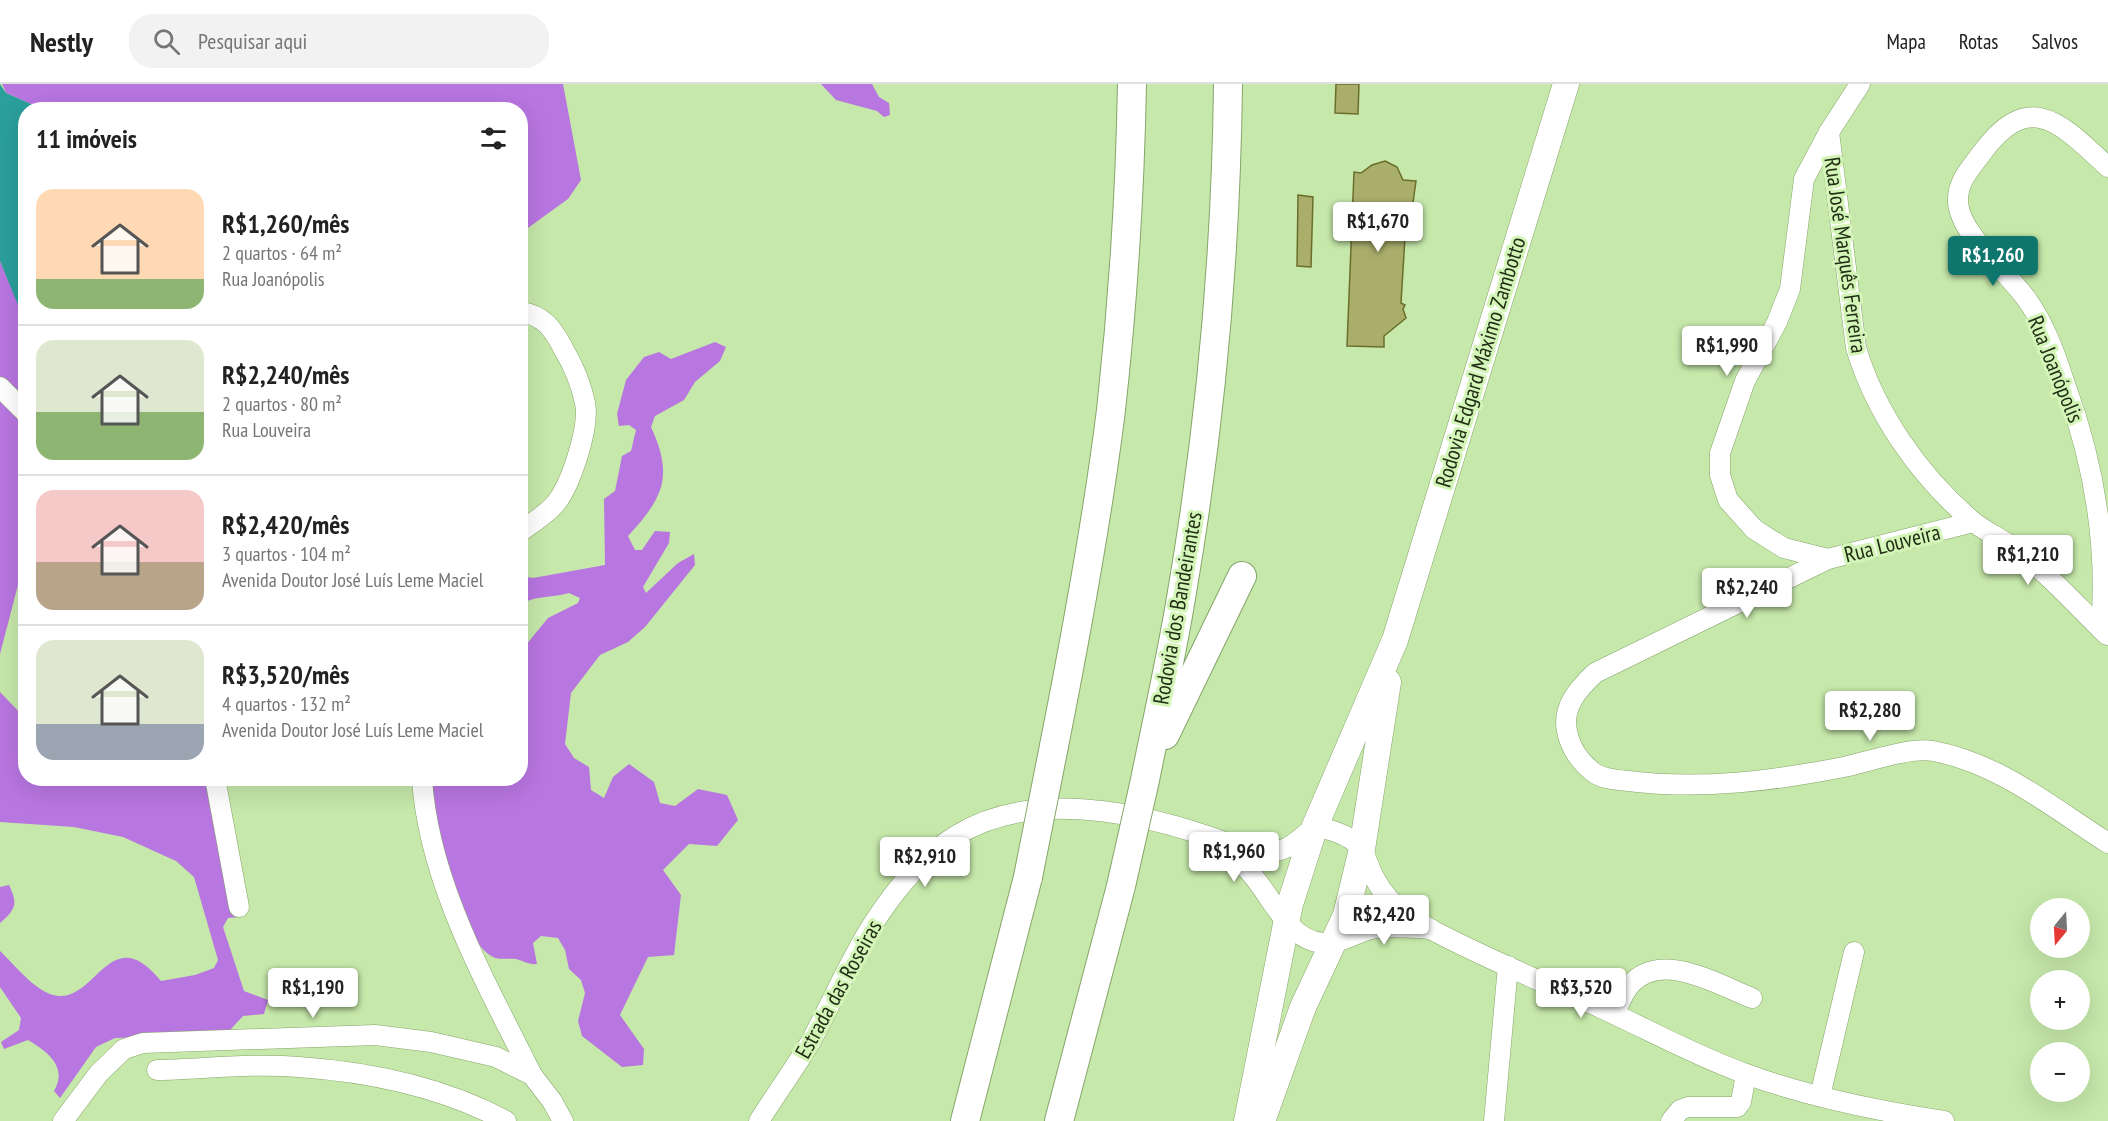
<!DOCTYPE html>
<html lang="pt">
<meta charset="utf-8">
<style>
:root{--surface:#fff;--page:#f2f2f2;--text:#222;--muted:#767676;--line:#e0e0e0;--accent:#0f766e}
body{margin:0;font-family:"PT Sans Narrow",sans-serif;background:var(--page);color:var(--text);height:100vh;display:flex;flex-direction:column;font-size:22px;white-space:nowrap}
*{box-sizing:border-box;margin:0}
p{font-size:20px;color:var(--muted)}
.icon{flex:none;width:33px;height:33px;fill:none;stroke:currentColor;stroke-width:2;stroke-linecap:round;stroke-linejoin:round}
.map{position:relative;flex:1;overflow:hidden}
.details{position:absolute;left:18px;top:18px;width:510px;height:684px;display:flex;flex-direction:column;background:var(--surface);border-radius:24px;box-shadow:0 6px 24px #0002}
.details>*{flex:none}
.needle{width:39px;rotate:198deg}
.controls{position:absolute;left:2030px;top:814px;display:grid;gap:12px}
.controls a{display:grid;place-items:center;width:60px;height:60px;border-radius:50%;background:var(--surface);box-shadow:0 6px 24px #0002;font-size:30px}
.price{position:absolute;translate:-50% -51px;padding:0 14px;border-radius:6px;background:#fff;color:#222;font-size:20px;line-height:39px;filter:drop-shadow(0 2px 3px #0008)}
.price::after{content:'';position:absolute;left:50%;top:36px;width:18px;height:14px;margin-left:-9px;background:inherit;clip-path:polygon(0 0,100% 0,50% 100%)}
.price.active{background:var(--accent);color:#fff}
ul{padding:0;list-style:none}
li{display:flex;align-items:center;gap:18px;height:150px;padding:0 18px}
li+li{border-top:2px solid var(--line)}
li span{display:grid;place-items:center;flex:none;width:168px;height:120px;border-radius:18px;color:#555}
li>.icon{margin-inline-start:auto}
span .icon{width:72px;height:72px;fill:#fffc;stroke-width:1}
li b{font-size:26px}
h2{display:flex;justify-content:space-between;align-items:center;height:72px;padding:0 18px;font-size:26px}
header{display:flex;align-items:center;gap:36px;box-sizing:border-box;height:84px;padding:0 30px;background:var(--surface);border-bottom:2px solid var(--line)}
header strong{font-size:28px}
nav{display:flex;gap:33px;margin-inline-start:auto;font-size:21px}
.search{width:420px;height:54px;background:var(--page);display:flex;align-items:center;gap:15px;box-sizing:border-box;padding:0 21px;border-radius:24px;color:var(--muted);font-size:22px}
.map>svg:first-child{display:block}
.forest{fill:#b876e1}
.water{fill:#2b9f9b}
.building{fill:#aaae6b;stroke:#6b6e2b;stroke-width:1.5}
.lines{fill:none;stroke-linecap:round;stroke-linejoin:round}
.minor-casing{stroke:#86a56a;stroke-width:21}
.major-casing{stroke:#86a56a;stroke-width:27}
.highway-casing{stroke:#86a56a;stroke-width:30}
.minor{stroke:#fff;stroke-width:20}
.major{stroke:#fff;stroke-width:26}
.highway{stroke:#fff;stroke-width:28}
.highway-bridge-casing{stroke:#86a56a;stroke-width:30;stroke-linecap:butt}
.highway-bridge{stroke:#fff;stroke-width:28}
.labels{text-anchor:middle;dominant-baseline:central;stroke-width:6;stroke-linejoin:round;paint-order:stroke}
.street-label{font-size:22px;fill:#222e16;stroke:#d3f5b7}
</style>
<header>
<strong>Nestly</strong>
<div class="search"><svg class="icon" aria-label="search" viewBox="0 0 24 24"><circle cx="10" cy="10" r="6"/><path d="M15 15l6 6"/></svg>Pesquisar aqui</div>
<nav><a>Mapa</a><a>Rotas</a><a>Salvos</a></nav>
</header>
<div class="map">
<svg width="2108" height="1037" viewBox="0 0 2108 1037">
<rect width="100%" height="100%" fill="#c6e8aa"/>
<g class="forest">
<path d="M2,0H563L581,96L568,115L521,149L520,26L35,25L31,20L6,9Z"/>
<path d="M821,0H872L879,13L889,19L890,31L884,33L877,27L836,16Z"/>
<path d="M0,177L26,238L25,474L0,570Z"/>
<path d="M715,258L726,263L720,277L695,298L684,316L655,332L651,343C674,393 663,414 628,452L635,466H642L655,447L670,448L669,459L643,503L646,509L678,479L694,470L695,481L645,543L628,558L600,571L571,609L565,660L574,674L589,683L591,706L604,714L613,693L629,680L654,698L660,719L675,722L698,705L727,711L738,736L717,762L689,760L663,786L681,811L674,871L648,873L620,931L644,965L643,981L622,983L582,952L578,937L585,909L581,896L569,885L565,866L558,854L541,852L533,859L537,880C529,881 524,877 516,875C509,874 499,876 493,873C458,856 433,732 432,695L520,694L521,567L548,534L578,519L580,514L569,509C553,514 538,511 523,519L521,518V492L533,494L605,481L604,415L615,407L622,372L631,367L636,346L629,341L619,342L617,330L626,296L644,273L659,268L671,275Z"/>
<path d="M0,608L25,634L26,694H187L214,698L239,833L228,834L223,843L244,907L268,916L264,930L243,932L230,946L215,951L115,954L96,963L60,1014L54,1007C68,983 48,968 28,956L4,965L1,958L19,946L21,934L0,903V867C15,881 33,905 53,911C96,922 109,833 161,897L195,891L214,884L218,876L194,793L176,777L123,753L74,743L0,738Z"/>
<path d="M9,801C18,820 16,825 0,839V803Z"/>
</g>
<path class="water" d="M0,0L6,9L31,20L35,25L26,26L25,238L0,177Z"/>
<g class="building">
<path d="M1336,0H1359L1358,30L1335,29Z"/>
<path d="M1385,77L1397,83L1403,96L1416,97L1408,154L1405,153L1401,219L1405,221L1403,225L1406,234L1384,252V263L1347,262L1354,88L1361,89L1372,81Z"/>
<path d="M1298,111L1313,113L1311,183L1297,182Z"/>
</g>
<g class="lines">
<g class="minor-casing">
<g id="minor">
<path d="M1829,48L1856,264C1876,330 1919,391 1971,436C1984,447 2000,454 2014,464C2047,488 2077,522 2107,551"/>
<path d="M520,228C544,231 553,245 563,264C573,281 581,299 585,319C590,343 571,400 556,419C547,430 532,439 520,448"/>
<path d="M0,303L26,329"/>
<path d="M1973,438L1828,475L1595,589C1578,605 1562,623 1567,647C1570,663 1580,678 1593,688C1602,695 1617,696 1628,697C1701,706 1772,697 1844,683C1867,678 1910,663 1933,667C1999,679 2053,724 2108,759"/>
<path d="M1828,475L1784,464L1754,445L1728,416L1720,391V369L1745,297L1777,238L1790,205L1804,95L1829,48L1860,0"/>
<path d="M2101,545C2108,460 2094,379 2065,300C2056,272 2045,241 2028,217C2009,189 1960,151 1958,118C1957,98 1970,85 1981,70C2030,3 2061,40 2108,83"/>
<path d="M215,694L239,823"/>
<path d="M422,694C428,798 487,900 532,991"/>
<path d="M1217,764C1226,770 1239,776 1247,785C1271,809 1286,856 1323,859C1340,860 1355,849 1371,845C1391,841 1411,844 1431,845"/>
<path d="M1614,930C1619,921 1623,909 1630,901C1661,865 1718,901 1752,914"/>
<path d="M157,986C203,985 253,979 299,983C370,988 443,1003 506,1037"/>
<path d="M1820,1012L1854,868"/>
<path d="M63,1037L99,989L124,965L143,959L375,951L431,958L496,973L532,991L552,1017L563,1037"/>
<path d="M759,1037C776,1010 795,984 811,957C832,919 849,877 873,840C894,807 923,772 957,751C1043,699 1165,734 1251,768C1283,771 1292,763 1315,742C1380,757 1355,775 1388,814C1399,826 1418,838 1432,846C1487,875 1545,899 1601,924C1649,946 1696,972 1746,990C1809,1013 1878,1027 1944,1037"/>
<path d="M1494,1037L1508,882"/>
<path d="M1671,1037L1680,1026L1688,1023H1737L1741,1018L1746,990"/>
</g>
</g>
<g class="major-casing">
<g id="major">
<path d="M1247,1037L1290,820L1315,742L1395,556L1566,0"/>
<path d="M1262,1037L1303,923L1346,831L1362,765L1388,598"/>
</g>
</g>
<g class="highway-casing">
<g id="highway">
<path d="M1165,651L1242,492"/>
<path d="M1054,662C1076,551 1097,439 1111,326C1123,218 1130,109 1132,0"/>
<path d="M1145,696C1157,636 1171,575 1181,514C1210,346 1226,171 1228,0"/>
<path d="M965,1037L1028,793"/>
<path d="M1059,1037L1121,802"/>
</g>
</g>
<use href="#minor" class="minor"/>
<use href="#major" class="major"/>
<use href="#highway" class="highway"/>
<g class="highway-bridge-casing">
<g id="highway-bridge">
<path d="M1028,793L1054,662"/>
<path d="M1121,802L1145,696"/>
</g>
</g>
<use href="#highway-bridge" class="highway-bridge"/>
</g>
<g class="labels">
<g class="street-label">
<text transform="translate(1846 171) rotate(82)">Rua José Marquês Ferreira</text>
<text transform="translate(1480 278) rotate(-73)">Rodovia Edgard Máximo Zambotto</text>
<text transform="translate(2056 285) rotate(68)">Rua Joanópolis</text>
<text transform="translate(1892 459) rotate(-14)">Rua Louveira</text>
<text transform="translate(1177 524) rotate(-80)">Rodovia dos Bandeirantes</text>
<text transform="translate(838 905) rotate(-61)">Estrada das Roseiras</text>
</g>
</g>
</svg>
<div class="controls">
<a><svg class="needle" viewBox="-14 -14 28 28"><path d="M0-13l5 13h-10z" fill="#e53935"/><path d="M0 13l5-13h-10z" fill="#767676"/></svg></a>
<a>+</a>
<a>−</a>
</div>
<b class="price" style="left:1378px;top:169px">R$1,670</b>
<b class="price active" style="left:1993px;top:203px">R$1,260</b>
<b class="price" style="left:1727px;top:293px">R$1,990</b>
<b class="price" style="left:2028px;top:502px">R$1,210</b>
<b class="price" style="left:1747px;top:535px">R$2,240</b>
<b class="price" style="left:1870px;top:658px">R$2,280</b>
<b class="price" style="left:1234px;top:799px">R$1,960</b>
<b class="price" style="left:925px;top:804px">R$2,910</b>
<b class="price" style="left:1384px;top:862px">R$2,420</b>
<b class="price" style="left:313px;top:935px">R$1,190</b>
<b class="price" style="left:1581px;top:935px">R$3,520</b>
<section class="details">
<h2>11 imóveis<svg class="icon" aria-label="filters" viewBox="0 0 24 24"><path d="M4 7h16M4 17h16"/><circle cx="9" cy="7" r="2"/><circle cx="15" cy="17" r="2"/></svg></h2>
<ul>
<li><span style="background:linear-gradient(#ffd9b3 75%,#8fb573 0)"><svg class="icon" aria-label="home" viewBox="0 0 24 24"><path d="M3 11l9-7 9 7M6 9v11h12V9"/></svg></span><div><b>R$1,260/mês</b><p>2 quartos · 64 m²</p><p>Rua Joanópolis</p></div></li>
<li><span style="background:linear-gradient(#dfe7d0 60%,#8fb573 0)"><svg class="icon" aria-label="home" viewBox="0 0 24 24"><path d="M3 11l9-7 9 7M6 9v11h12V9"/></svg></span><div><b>R$2,240/mês</b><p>2 quartos · 80 m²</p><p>Rua Louveira</p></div></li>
<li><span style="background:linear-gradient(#f6c9c9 60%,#b9a48a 0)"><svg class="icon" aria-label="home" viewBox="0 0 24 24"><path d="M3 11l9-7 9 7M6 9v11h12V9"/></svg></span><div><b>R$2,420/mês</b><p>3 quartos · 104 m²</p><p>Avenida Doutor José Luís Leme Maciel</p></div></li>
<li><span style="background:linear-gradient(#dfe7d0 70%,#9aa5b1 0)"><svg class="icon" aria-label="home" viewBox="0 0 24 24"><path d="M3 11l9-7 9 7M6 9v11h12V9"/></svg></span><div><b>R$3,520/mês</b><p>4 quartos · 132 m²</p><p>Avenida Doutor José Luís Leme Maciel</p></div></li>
</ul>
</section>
</div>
